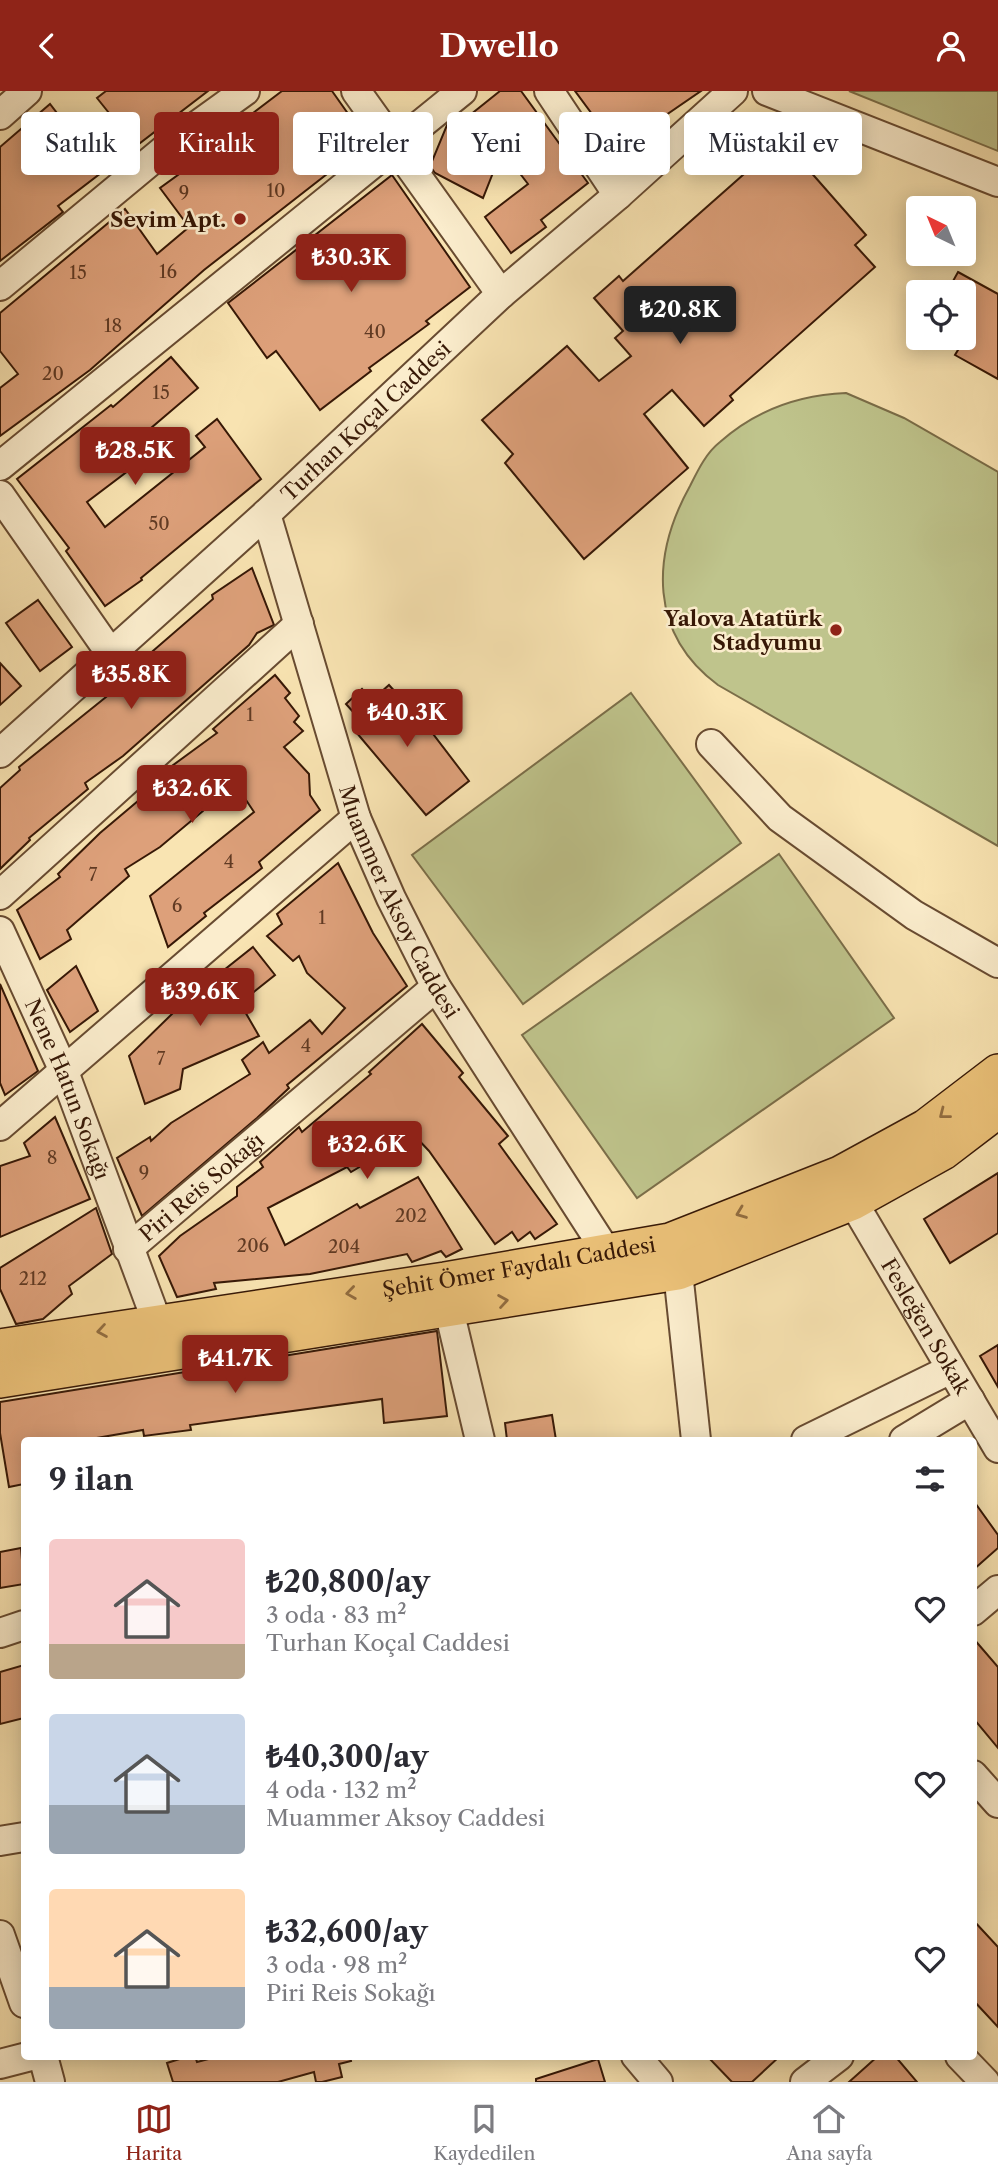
<!DOCTYPE html>
<html lang="tr">
<meta charset="utf-8">
<style>
:root{--surface:#fff;--page:#f7f7f7;--text:#2b2b33;--muted:#7c7c81;--line:#e1e1e2;--accent:#8f2418}
body{margin:0;font-family:"Libre Caslon Text",serif;background:var(--page);color:var(--text);height:100vh;display:flex;flex-direction:column;font-size:26px;white-space:nowrap}
*{box-sizing:border-box;margin:0}
p{font-size:23px;color:var(--muted)}
.icon{flex:none;width:38px;height:38px;fill:none;stroke:currentColor;stroke-width:2;stroke-linecap:round;stroke-linejoin:round}
.map{position:relative;flex:1;overflow:hidden}
.drawer{position:absolute;left:21px;top:1346px;width:956px;height:623px;display:flex;flex-direction:column;background:var(--surface);border-radius:7px;box-shadow:0 4px 18px #0003}
.drawer>*{flex:none}
.guide{position:absolute;left:21px;top:21px;width:957px;height:63px;display:flex;gap:14px}
.needle{width:46px;rotate:317deg}
.controls{position:absolute;left:906px;top:105px;display:grid;gap:14px}
.controls a{display:grid;place-items:center;width:70px;height:70px;border-radius:7px;background:var(--surface);box-shadow:0 4px 18px #0003;font-size:35px}
.price{position:absolute;translate:-50% -60px;padding:0 16px;border-radius:7px;background:var(--accent);color:#fff;font-size:23px;line-height:46px;filter:drop-shadow(0 2px 4px #0008)}
.price::after{content:'';position:absolute;left:50%;top:42px;width:21px;height:16px;margin-left:-10px;background:inherit;clip-path:polygon(0 0,100% 0,50% 100%)}
.price.selected{background:#222;color:#fff}
ul{padding:0;list-style:none}
li{display:flex;align-items:center;gap:21px;height:175px;padding:0 28px}
li span{display:grid;place-items:center;flex:none;width:196px;height:140px;border-radius:7px;color:#555}
li>.icon{margin-inline-start:auto}
span .icon{width:84px;height:84px;fill:#fffc;stroke-width:1}
li b{font-size:30px}
h2{display:flex;justify-content:space-between;align-items:center;height:84px;padding:0 28px;font-size:30px}
.tag{padding:0 24px;border-radius:7px;background:var(--surface);box-shadow:0 4px 18px #0003;font-size:24px;line-height:63px}
.tag.selected{background:var(--accent);color:#fff}
header{display:flex;justify-content:space-between;align-items:center;height:91px;padding:0 28px;background:var(--accent);color:#fff;font-size:32px;font-weight:700}
.menu{display:flex;justify-content:space-around;align-items:center;height:98px;border-top:2px solid var(--line);background:var(--surface);font-size:19px;color:var(--muted)}
.menu a{display:grid;justify-items:center;gap:4px}
.menu .selected{color:var(--accent)}
.map>svg:first-child{display:block}
.green{fill:#bfc48c;stroke:#7b6e49;stroke-width:2}
.building{fill:#dda07a;stroke:#371806;stroke-width:2}
.lines{fill:none;stroke-linecap:round;stroke-linejoin:round}
.minor-casing{stroke:#684b31;stroke-width:32}
.major-casing{stroke:#371806;stroke-width:38}
.minor{stroke:#fbedcd;stroke-width:28}
.major{stroke:#ecc279;stroke-width:35}
.oneway{stroke:#926d40}
.poi-dot{fill:#8f2418;stroke:#fbedcd;stroke-width:2.5}
.labels{text-anchor:middle;dominant-baseline:central;stroke-width:5;stroke-linejoin:round;paint-order:stroke}
.number-label{font-size:18px;fill:#603a23}
.poi-label{font-size:21px;font-weight:bold;fill:#371806;stroke:#fbedcd;text-anchor:end}
.street-label{font-size:21px;fill:#371806;stroke:#fbedcd}
</style>
<header><svg class="icon" aria-label="back" viewBox="0 0 24 24"><path d="M15 5l-7 7 7 7"/></svg>Dwello<svg class="icon" aria-label="person" viewBox="0 0 24 24"><circle cx="12" cy="8" r="4"/><path d="M4 21q1-7 8-7t8 7"/></svg></header>
<div class="map">
<svg width="998" height="1991" viewBox="0 0 998 1991">
<rect width="100%" height="100%" fill="#f9e4b2"/>
<filter id="stains"><feTurbulence type="fractalNoise" baseFrequency=".00286" numOctaves="4"/><feColorMatrix values="0 0 0 0 .2 0 0 0 0 .09 0 0 0 0 .02 0 0 0 .5 -.17"/></filter>
<radialGradient id="worn" r=".72"><stop offset=".6" stop-color="#630" stop-opacity="0"/><stop offset="1" stop-color="#630" stop-opacity=".3"/></radialGradient>
<g class="green">
<path d="M849,0H998V60Z"/>
<path d="M846,302L904,327L998,381V755L718,594C649,543 651,465 690,395C698,379 706,362 720,351C756,319 798,304 846,302Z"/>
<path d="M631,602L741,752L523,913L412,764Z"/>
<path d="M779,763L894,927L637,1107L522,944Z"/>
</g>
<g class="building">
<path d="M106,0H208L58,115L63,121L0,170V56L50,13L80,52L113,27L97,7Z"/>
<path d="M282,0H332L368,51L204,179L90,279L0,345V297L18,283L0,260V222L125,118L157,163L189,136L160,97L222,52L219,48Z"/>
<path d="M500,0H521L588,92L541,129L546,136L511,162L485,126L528,93L502,59L483,107L435,82L430,75L447,34L453,28L460,32Z"/>
<path d="M575,0H701L653,33L623,65Z"/>
<path d="M770,60L788,81L801,70L866,144L855,154L875,176L730,305L733,309L704,335L672,299L644,323L688,377L584,468L505,372L513,363L482,329L567,255L599,290L631,265L615,247L623,240L594,207L619,185L623,190Z"/>
<path d="M392,84L470,196L426,230L429,233L369,277L371,280L320,319L276,260L267,267L228,212Z"/>
<path d="M958,181L998,203V288L955,264L964,249V201H947Z"/>
<path d="M171,266L198,297L137,349L149,364L87,411L105,436L205,356L196,345L217,328L261,388L141,487L142,489L105,515L66,460L69,457L17,388L111,314L113,316Z"/>
<path d="M252,477L274,534L257,542L249,554L123,665L85,692L88,698L29,747L30,749L0,778V697L20,679L19,676L111,602L109,598L213,508L212,504Z"/>
<path d="M38,509L72,556L40,580L6,532Z"/>
<path d="M0,572L21,595L0,614Z"/>
<path d="M275,584L290,602L285,607L299,625L294,631L303,640L284,656L309,683L310,704L320,719L259,771L262,777L204,822L206,825L168,856L150,805L254,721L234,691L206,709L203,720L160,756L125,778L129,785L67,839L71,848L40,868L17,819L60,786L58,783L100,742L164,688L165,680L217,642L213,638Z"/>
<path d="M389,594L433,643L469,690L426,724L356,641L364,633L346,613L362,598L372,609Z"/>
<path d="M338,772L373,842L407,895L287,994L289,997L257,1027L142,1125L117,1067L150,1046L151,1050L171,1032L250,983L242,969L263,951L269,962L310,929L322,943L345,917L307,882L299,865L293,870L267,845L282,833L277,823Z"/>
<path d="M253,856L275,884L240,912L259,945L183,978L180,998L145,1013L129,965L175,920L181,921L219,883Z"/>
<path d="M76,875L98,920L70,941L47,899Z"/>
<path d="M0,893L38,980L5,1004L0,992Z"/>
<path d="M422,933L463,982L459,986L508,1045L499,1053L557,1133L535,1148L530,1141L518,1150L512,1141L495,1153L429,1060L414,1044L351,1081L347,1076L268,1117L285,1154L357,1113L360,1117L418,1086L462,1158L446,1166L441,1160L412,1171L407,1163L310,1183L214,1192L216,1198L177,1206L159,1165L180,1145L237,1105V1096L263,1076L260,1071L299,1036L302,1041L371,983L369,981Z"/>
<path d="M55,1026L90,1108L0,1146V1075L30,1065L24,1052Z"/>
<path d="M998,1082V1142L950,1172L924,1128Z"/>
<path d="M96,1117L112,1163L69,1195L72,1203L43,1228L16,1233L0,1198V1177Z"/>
<path d="M437,1240L447,1325L384,1332L382,1308L190,1334L191,1339L144,1345L143,1339L85,1349H24V1393L9,1396L0,1342V1311Z"/>
<path d="M998,1254V1296L980,1265Z"/>
<path d="M552,1324L556,1349H507L505,1332Z"/>
<path d="M973,1409L998,1444V1457L973,1479Z"/>
<path d="M21,1457L24,1493L0,1497V1461Z"/>
<path d="M973,1547L998,1576V1657L973,1627Z"/>
<path d="M24,1574V1627L0,1633V1581Z"/>
<path d="M973,1829L998,1856V1936L973,1909Z"/>
<path d="M189,1965H195L197,1971L220,1965H350L351,1970L339,1973L342,1986L322,1991H316L314,1981L278,1991H173L167,1972Z"/>
<path d="M707,1965H780L752,1991H732Z"/>
<path d="M878,1965H895L917,1991H849Z"/>
<path d="M598,1968L605,1991H536V1988Z"/>
</g>
<g class="lines">
<g class="minor-casing">
<g id="minor">
<path d="M356,0L501,203"/>
<path d="M549,0L618,104"/>
<path d="M767,0L998,91"/>
<path d="M0,24L27,0"/>
<path d="M0,195L170,54L245,0"/>
<path d="M0,375L462,0"/>
<path d="M0,404L111,563"/>
<path id="s1" d="M266,423L356,727L391,807L436,896L608,1163"/>
<path d="M711,653L780,727L914,824L998,872"/>
<path id="s2" d="M0,662L266,423L501,203L618,104L733,0"/>
<path d="M0,804L299,533"/>
<path id="s3" d="M0,840L63,978L157,1231"/>
<path d="M0,1035L356,727"/>
<path id="s4" d="M853,1111L998,1357"/>
<path id="s5" d="M128,1158L436,896"/>
<path d="M678,1181L696,1349"/>
<path d="M449,1219L480,1349"/>
<path d="M806,1349L951,1278"/>
<path d="M904,1349L970,1309"/>
<path d="M973,1520L998,1499"/>
<path d="M0,1542L24,1534"/>
<path d="M973,1684L998,1712"/>
<path d="M0,1750L24,1746"/>
<path d="M0,1844L24,1912"/>
<path d="M43,1965L50,1991"/>
<path d="M636,1965L658,1991"/>
<path d="M960,1965L985,1991"/>
<path d="M0,1973L31,1965"/>
<path d="M805,1991L839,1965"/>
</g>
</g>
<g class="major-casing">
<g id="major">
<path id="s6" d="M0,1256L445,1189L670,1150L840,1083L926,1036L998,981"/>
<path d="M0,1289L678,1181L853,1111L943,1061L998,1019"/>
</g>
</g>
<use href="#minor" class="minor"/>
<use href="#major" class="major"/>
</g>
<defs><path id="oneway-chevron" d="M-2-3.5L2.5 0L-2 3.5" fill="none" stroke-width="1.6" stroke-linecap="round" stroke-linejoin="round" transform="scale(1.75)"/></defs>
<g class="oneway">
<use href="#oneway-chevron" transform="translate(944 1023) rotate(142)"/>
<use href="#oneway-chevron" transform="translate(741 1122) rotate(159)"/>
<use href="#oneway-chevron" transform="translate(351 1202) rotate(172)"/>
<use href="#oneway-chevron" transform="translate(503 1210) rotate(-9)"/>
<use href="#oneway-chevron" transform="translate(102 1240) rotate(171)"/>
</g>
<g class="poi-dot">
<circle cx="240" cy="128" r="7"/>
<circle cx="836" cy="539" r="7"/>
</g>
<g class="labels">
<g class="number-label">
<text x="276" y="100">10</text>
<text x="184" y="102">9</text>
<text x="168" y="181">16</text>
<text x="78" y="182">15</text>
<text x="113" y="235">18</text>
<text x="375" y="241">40</text>
<text x="53" y="283">20</text>
<text x="161" y="302">15</text>
<text x="159" y="433">50</text>
<text x="250" y="624">1</text>
<text x="229" y="771">4</text>
<text x="93" y="784">7</text>
<text x="177" y="815">6</text>
<text x="322" y="827">1</text>
<text x="306" y="955">4</text>
<text x="161" y="968">7</text>
<text x="52" y="1067">8</text>
<text x="144" y="1082">9</text>
<text x="411" y="1125">202</text>
<text x="253" y="1155">206</text>
<text x="344" y="1156">204</text>
<text x="33" y="1188">212</text>
</g>
<g class="poi-label">
<text x="226" y="128">Sevim Apt.</text>
<text x="822" y="527">Yalova Atatürk<tspan x="822" dy="24">Stadyumu</tspan></text>
</g>
<g class="street-label">
<text stroke="none"><textPath href="#s2" startOffset="494">Turhan Koçal Caddesi</textPath></text>
<text stroke="none"><textPath href="#s1" startOffset="411">Muammer Aksoy Caddesi</textPath></text>
<text stroke="none"><textPath href="#s3" startOffset="172">Nene Hatun Sokağı</textPath></text>
<text stroke="none"><textPath href="#s5" startOffset="96">Piri Reis Sokağı</textPath></text>
<text stroke="none"><textPath href="#s6" startOffset="525">Şehit Ömer Faydalı Caddesi</textPath></text>
<text stroke="none"><textPath href="#s4" startOffset="144">Fesleğen Sokak</textPath></text>
</g>
</g>
<rect width="100%" height="100%" filter="url(#stains)"/>
<rect width="100%" height="100%" fill="url(#worn)"/>
</svg>
<div class="controls">
<a><svg class="needle" viewBox="-14 -14 28 28"><path d="M0-13l5 13h-10z" fill="#e53935"/><path d="M0 13l5-13h-10z" fill="#7c7c81"/></svg></a>
<a><svg class="icon" aria-label="locate" viewBox="0 0 24 24"><circle cx="12" cy="12" r="6"/><path d="M12 2v4M12 18v4M2 12h4M18 12h4"/></svg></a>
</div>
<b class="price" style="left:351px;top:203px">₺30.3K</b>
<b class="price selected" style="left:680px;top:255px">₺20.8K</b>
<b class="price" style="left:135px;top:396px">₺28.5K</b>
<b class="price" style="left:131px;top:620px">₺35.8K</b>
<b class="price" style="left:407px;top:658px">₺40.3K</b>
<b class="price" style="left:192px;top:734px">₺32.6K</b>
<b class="price" style="left:200px;top:937px">₺39.6K</b>
<b class="price" style="left:367px;top:1090px">₺32.6K</b>
<b class="price" style="left:235px;top:1304px">₺41.7K</b>
<div class="guide">
<a class="tag">Satılık</a>
<a class="tag selected">Kiralık</a>
<a class="tag">Filtreler</a>
<a class="tag">Yeni</a>
<a class="tag">Daire</a>
<a class="tag">Müstakil ev</a>
</div>
<section class="drawer">
<h2>9 ilan<svg class="icon" aria-label="filters" viewBox="0 0 24 24"><path d="M4 7h16M4 17h16"/><circle cx="9" cy="7" r="2"/><circle cx="15" cy="17" r="2"/></svg></h2>
<ul>
<li><span style="background:linear-gradient(#f6c9c9 75%,#b9a48a 0)"><svg class="icon" aria-label="home" viewBox="0 0 24 24"><path d="M3 11l9-7 9 7M6 9v11h12V9"/></svg></span><div><b>₺20,800/ay</b><p>3 oda · 83 m²</p><p>Turhan Koçal Caddesi</p></div><svg class="icon" aria-label="heart" viewBox="0 0 24 24"><path d="M12 20l-8-8c-3-5 5-10 8-4 3-6 11-1 8 4z"/></svg></li>
<li><span style="background:linear-gradient(#c9d6e8 65%,#9aa5b1 0)"><svg class="icon" aria-label="home" viewBox="0 0 24 24"><path d="M3 11l9-7 9 7M6 9v11h12V9"/></svg></span><div><b>₺40,300/ay</b><p>4 oda · 132 m²</p><p>Muammer Aksoy Caddesi</p></div><svg class="icon" aria-label="heart" viewBox="0 0 24 24"><path d="M12 20l-8-8c-3-5 5-10 8-4 3-6 11-1 8 4z"/></svg></li>
<li><span style="background:linear-gradient(#ffd9b3 70%,#9aa5b1 0)"><svg class="icon" aria-label="home" viewBox="0 0 24 24"><path d="M3 11l9-7 9 7M6 9v11h12V9"/></svg></span><div><b>₺32,600/ay</b><p>3 oda · 98 m²</p><p>Piri Reis Sokağı</p></div><svg class="icon" aria-label="heart" viewBox="0 0 24 24"><path d="M12 20l-8-8c-3-5 5-10 8-4 3-6 11-1 8 4z"/></svg></li>
</ul>
</section>
</div>
<nav class="menu">
<a class="selected"><svg class="icon" aria-label="map" viewBox="0 0 24 24"><path d="M3 6l6-2 6 2 6-2v14l-6 2-6-2-6 2zM9 4v14M15 6v14"/></svg>Harita</a>
<a><svg class="icon" aria-label="saved" viewBox="0 0 24 24"><path d="M7 4h10v16l-5-4-5 4z"/></svg>Kaydedilen</a>
<a><svg class="icon" aria-label="home" viewBox="0 0 24 24"><path d="M3 11l9-7 9 7M6 9v11h12V9"/></svg>Ana sayfa</a>
</nav>
